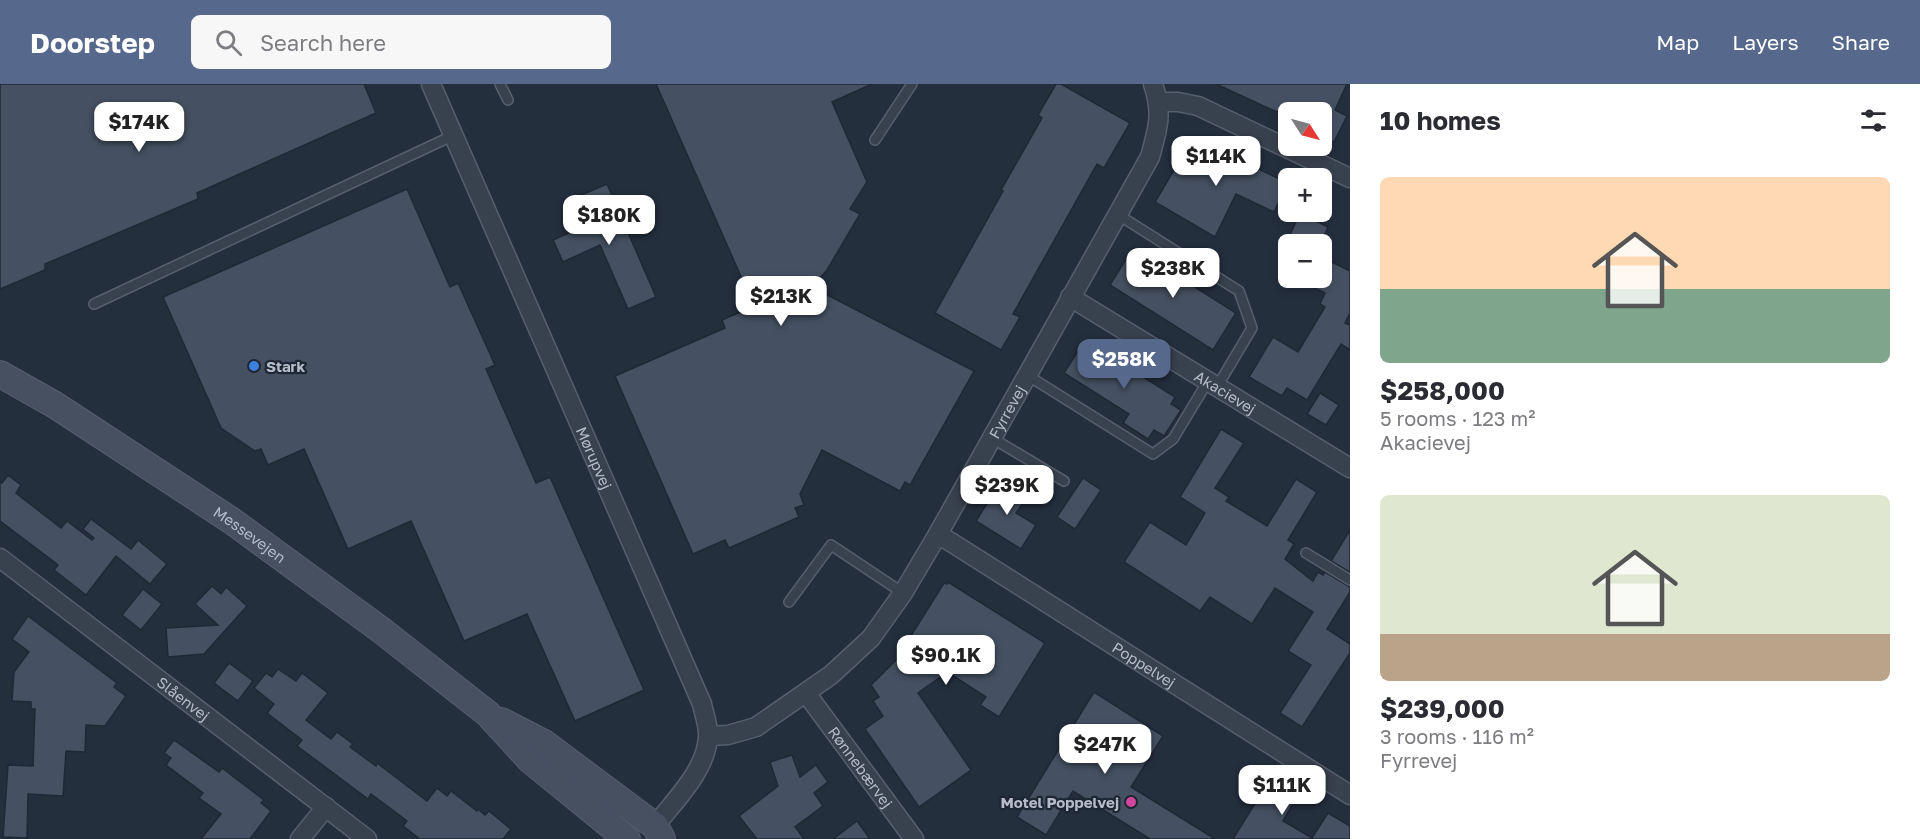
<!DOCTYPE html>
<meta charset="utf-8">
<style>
:root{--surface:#fff;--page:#f7f7f7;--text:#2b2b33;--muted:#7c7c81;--accent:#56698c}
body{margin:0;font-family:"Golos Text",sans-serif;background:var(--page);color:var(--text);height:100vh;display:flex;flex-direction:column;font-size:22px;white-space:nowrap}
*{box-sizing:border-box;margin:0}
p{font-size:20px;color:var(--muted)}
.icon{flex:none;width:33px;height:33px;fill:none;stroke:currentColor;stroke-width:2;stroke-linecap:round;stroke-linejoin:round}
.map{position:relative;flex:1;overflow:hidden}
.details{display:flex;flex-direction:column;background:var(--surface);width:570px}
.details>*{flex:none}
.needle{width:39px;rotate:126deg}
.tools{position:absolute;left:1278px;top:18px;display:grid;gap:12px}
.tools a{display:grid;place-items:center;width:54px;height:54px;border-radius:9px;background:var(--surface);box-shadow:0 3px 9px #0003;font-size:30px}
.price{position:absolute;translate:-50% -51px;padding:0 14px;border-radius:12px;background:#fff;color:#222;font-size:20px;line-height:39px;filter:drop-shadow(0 2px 3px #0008)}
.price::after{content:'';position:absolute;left:50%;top:36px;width:18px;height:14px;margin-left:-9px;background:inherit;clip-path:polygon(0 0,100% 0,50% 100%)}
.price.current{background:var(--accent);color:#fff}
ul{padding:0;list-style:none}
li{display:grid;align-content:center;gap:12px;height:318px;padding:0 30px}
li span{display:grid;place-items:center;height:186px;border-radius:9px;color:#555}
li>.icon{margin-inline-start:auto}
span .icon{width:108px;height:108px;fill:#fffc;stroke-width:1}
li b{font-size:26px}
h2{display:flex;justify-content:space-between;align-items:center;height:72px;padding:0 30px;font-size:26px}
header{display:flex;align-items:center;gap:36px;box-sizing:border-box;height:84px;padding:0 30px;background:var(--accent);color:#fff}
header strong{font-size:28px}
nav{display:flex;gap:33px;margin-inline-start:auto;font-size:21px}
.search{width:420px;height:54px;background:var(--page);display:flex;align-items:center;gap:15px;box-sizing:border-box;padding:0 21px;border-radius:9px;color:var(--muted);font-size:22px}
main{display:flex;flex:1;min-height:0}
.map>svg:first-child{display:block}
.building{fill:#455162;stroke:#1f2835;stroke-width:1.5}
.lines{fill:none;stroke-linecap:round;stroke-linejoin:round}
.service-casing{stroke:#565f6c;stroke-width:12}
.minor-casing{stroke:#565f6c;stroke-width:21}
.secondary-casing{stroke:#565f6c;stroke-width:28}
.service{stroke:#38414e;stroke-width:9}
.minor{stroke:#38414e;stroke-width:18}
.secondary{stroke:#465061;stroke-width:26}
.shop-dot{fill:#3f7fe0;stroke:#1d2633;stroke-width:2}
.hotel-dot{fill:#d1479c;stroke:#1d2633;stroke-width:2}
.labels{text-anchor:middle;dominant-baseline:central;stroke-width:4.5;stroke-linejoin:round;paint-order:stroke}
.poi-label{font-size:15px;font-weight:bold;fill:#b4bcc9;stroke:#1d2633;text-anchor:start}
.street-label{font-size:15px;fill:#b4bcc9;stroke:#1d2633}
</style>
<header>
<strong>Doorstep</strong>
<div class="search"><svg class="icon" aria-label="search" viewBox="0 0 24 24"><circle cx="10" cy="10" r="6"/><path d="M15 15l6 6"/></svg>Search here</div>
<nav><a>Map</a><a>Layers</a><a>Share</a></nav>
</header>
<main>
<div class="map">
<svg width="1350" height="755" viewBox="0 0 1350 755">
<rect width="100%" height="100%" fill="#242f3e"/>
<g class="building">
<path d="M0,0H364L376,29L197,109L198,115L45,180V186L0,205Z"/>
<path d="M656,0H872L832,18L867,98L850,125L860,130L827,186L812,203L974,287L910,401L905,398L900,407L822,366L800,410L804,421L795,424L799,433L729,464L725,456L693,470L615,292L725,244L722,236L754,222Z"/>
<path d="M1056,0H1061L1130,39L1104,84L1097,80L1013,230L1020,233L1001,266L935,229L1003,107L1001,106L1042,34L1038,31Z"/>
<path d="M1216,0H1347L1335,26L1347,32L1334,58L1322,53V54V28H1277Z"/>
<path d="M1201,58L1288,99L1274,128L1236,110L1215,153L1155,118L1187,64Z"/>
<path d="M607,100L656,213L628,225L600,161L563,178L553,156L591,139L579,112Z"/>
<path d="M407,105L450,203L458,199L495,281L486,285L536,399L550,393L644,606L575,637L527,530L464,557L411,437L348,465L304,365L268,381L261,365L255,367L221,344L163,213Z"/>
<path d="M1300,129L1328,143L1320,160H1299L1288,155Z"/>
<path d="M1133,164L1236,229L1213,266L1110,201Z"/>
<path d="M1322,173L1350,187V229L1345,239L1350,241V266L1341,260L1307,316L1287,304L1282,312L1249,293L1273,253L1298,268L1325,223L1320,220L1325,209L1294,194H1322Z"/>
<path d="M1085,256L1175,313L1171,320L1181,326L1164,352L1154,346L1148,355L1123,339L1129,330L1064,289Z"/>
<path d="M1320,309L1339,321L1326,341L1307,330Z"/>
<path d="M1221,345L1244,359L1215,404L1229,413L1226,417L1267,442L1296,395L1317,408L1288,456L1294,460L1285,475L1313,497L1318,488L1323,491L1325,488L1350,503V508L1327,545L1350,560V569L1302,643L1280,629L1311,581L1288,567L1313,528L1275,504L1252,540L1210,513L1200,527L1124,478L1150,438L1186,461L1205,429L1180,413Z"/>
<path d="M8,391L21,401L16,409L61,444L67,437L92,456L94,454L83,445L91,435L131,465L138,456L167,480L150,500L116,472L86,511L54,486L58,481L0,437V397L2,399Z"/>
<path d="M1083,394L1101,406L1075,445L1057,433Z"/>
<path d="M1004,397L1028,412L1016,429L1036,441L1021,465L976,437L991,413L993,414Z"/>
<path d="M1350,446V488L1331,477Z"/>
<path d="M948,498L1045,559L999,633L980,621L986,613L952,591L949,596L942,592L918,609L971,686L919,723L865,645L883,632L873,617L879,613L871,601L911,561L907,558L944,499L947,500Z"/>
<path d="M212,502L221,510L226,503L247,522L204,570L168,573L166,544L218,541L195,520Z"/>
<path d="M143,505L162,520L141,546L122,531Z"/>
<path d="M28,532L117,599L114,603L126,612L105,642L86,641L85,668L66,667L63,712L28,710L27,754L3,753L8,681L33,682L35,625H31V618L12,617L14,588L29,568L12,555Z"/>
<path d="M229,579L253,597L238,617L214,599Z"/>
<path d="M278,585L296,597L302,589L328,609L306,636L331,655L337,648L353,660L350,663L376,682L377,679L427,717L437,704L447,712L451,707L477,727L478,725L485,731L489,727L511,745L503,755H420L403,742L407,737L371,710L368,715L297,662L302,656L267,629L274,620L254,604L266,589L272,593Z"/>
<path d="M1094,608L1163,652L1131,703L1215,755H1150L1073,707L1046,751L1017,733Z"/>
<path d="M174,656L219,688L222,684L264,716L261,719L271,727L250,755H201L221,730L199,714L203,709L166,681L171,674L164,669Z"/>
<path d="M792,671L800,693L816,681L828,698L814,709L823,722L795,743L804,755H757L739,732L778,702L770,678Z"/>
<path d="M1260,689L1297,713L1283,737L1312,754L1328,729L1350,742V755H1233L1256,718L1246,712Z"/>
<path d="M857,737L870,755H833Z"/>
</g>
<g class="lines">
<g class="service-casing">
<g id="service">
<path d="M500,0L508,16"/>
<path d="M875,56L912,0"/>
<path d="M1117,130L1239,207L1252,244L1217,303"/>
<path d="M94,220L454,51"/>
<path d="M1027,291L1153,370L1173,355L1208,297"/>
<path d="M992,354L1064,397"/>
<path d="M1306,469L1350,496"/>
<path d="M789,518L831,461L903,509"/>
</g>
</g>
<g class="minor-casing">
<g id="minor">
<path id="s1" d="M431,0L702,620C704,630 709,643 708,653C706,687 674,717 655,742"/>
<path d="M1159,18H1178L1198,22L1350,94"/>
<path id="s2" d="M1070,213L1350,384"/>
<path id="s3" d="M938,450L1350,711"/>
<path id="s4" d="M0,474L367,755"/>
<path id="s5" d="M806,609L914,755"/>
<path id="s6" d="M709,652L728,651L756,643L831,591L871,554L903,509L938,450L1150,73C1158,44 1163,29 1153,0"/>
<path d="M300,755L326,723"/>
</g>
</g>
<g class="secondary-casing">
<g id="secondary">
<path id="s7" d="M0,290L55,321L232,437L381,546L488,630L530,676L627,755"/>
<path d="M501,637L544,659L655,742L662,755"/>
</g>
</g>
<use href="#service" class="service"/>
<use href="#minor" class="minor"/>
<use href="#secondary" class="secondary"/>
</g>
<circle class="shop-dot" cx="254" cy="282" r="6"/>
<circle class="hotel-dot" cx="1131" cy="718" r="6"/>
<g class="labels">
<g class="poi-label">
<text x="266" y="282">Stark</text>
<text x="1119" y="718" text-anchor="end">Motel Poppelvej</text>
</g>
<g class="street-label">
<text stroke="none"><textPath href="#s2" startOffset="182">Akacievej</textPath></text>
<text stroke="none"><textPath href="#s6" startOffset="458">Fyrrevej</textPath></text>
<text stroke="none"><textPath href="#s1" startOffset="408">Mørupvej</textPath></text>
<text stroke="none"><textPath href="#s7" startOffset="297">Messevejen</textPath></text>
<text stroke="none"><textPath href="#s3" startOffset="244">Poppelvej</textPath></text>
<text stroke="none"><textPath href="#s4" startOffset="231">Slåenvej</textPath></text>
<text stroke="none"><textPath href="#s5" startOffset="92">Rønnebærvej</textPath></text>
</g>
</g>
</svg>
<div class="tools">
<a><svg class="needle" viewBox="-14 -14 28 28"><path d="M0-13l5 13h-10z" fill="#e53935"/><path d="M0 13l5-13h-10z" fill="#7c7c81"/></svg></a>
<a>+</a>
<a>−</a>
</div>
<b class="price" style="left:139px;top:69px">$174K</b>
<b class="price" style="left:1216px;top:103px">$114K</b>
<b class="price" style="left:609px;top:162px">$180K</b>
<b class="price" style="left:1173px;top:215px">$238K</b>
<b class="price" style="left:781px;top:243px">$213K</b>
<b class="price current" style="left:1124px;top:306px">$258K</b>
<b class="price" style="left:1007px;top:432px">$239K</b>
<b class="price" style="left:946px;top:602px">$90.1K</b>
<b class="price" style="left:1105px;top:691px">$247K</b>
<b class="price" style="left:1282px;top:732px">$111K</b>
</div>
<section class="details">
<h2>10 homes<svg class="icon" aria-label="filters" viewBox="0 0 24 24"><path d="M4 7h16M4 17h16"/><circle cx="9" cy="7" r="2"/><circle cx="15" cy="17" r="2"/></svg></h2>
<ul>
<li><span style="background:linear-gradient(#ffd9b3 60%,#7fa58c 0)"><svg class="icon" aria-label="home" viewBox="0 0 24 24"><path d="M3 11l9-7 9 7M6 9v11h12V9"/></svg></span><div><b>$258,000</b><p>5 rooms · 123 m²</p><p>Akacievej</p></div></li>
<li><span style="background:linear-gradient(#dfe7d0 75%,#b9a48a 0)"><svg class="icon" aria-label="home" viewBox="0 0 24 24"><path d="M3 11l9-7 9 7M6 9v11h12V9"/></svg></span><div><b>$239,000</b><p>3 rooms · 116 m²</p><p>Fyrrevej</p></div></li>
</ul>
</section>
</main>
